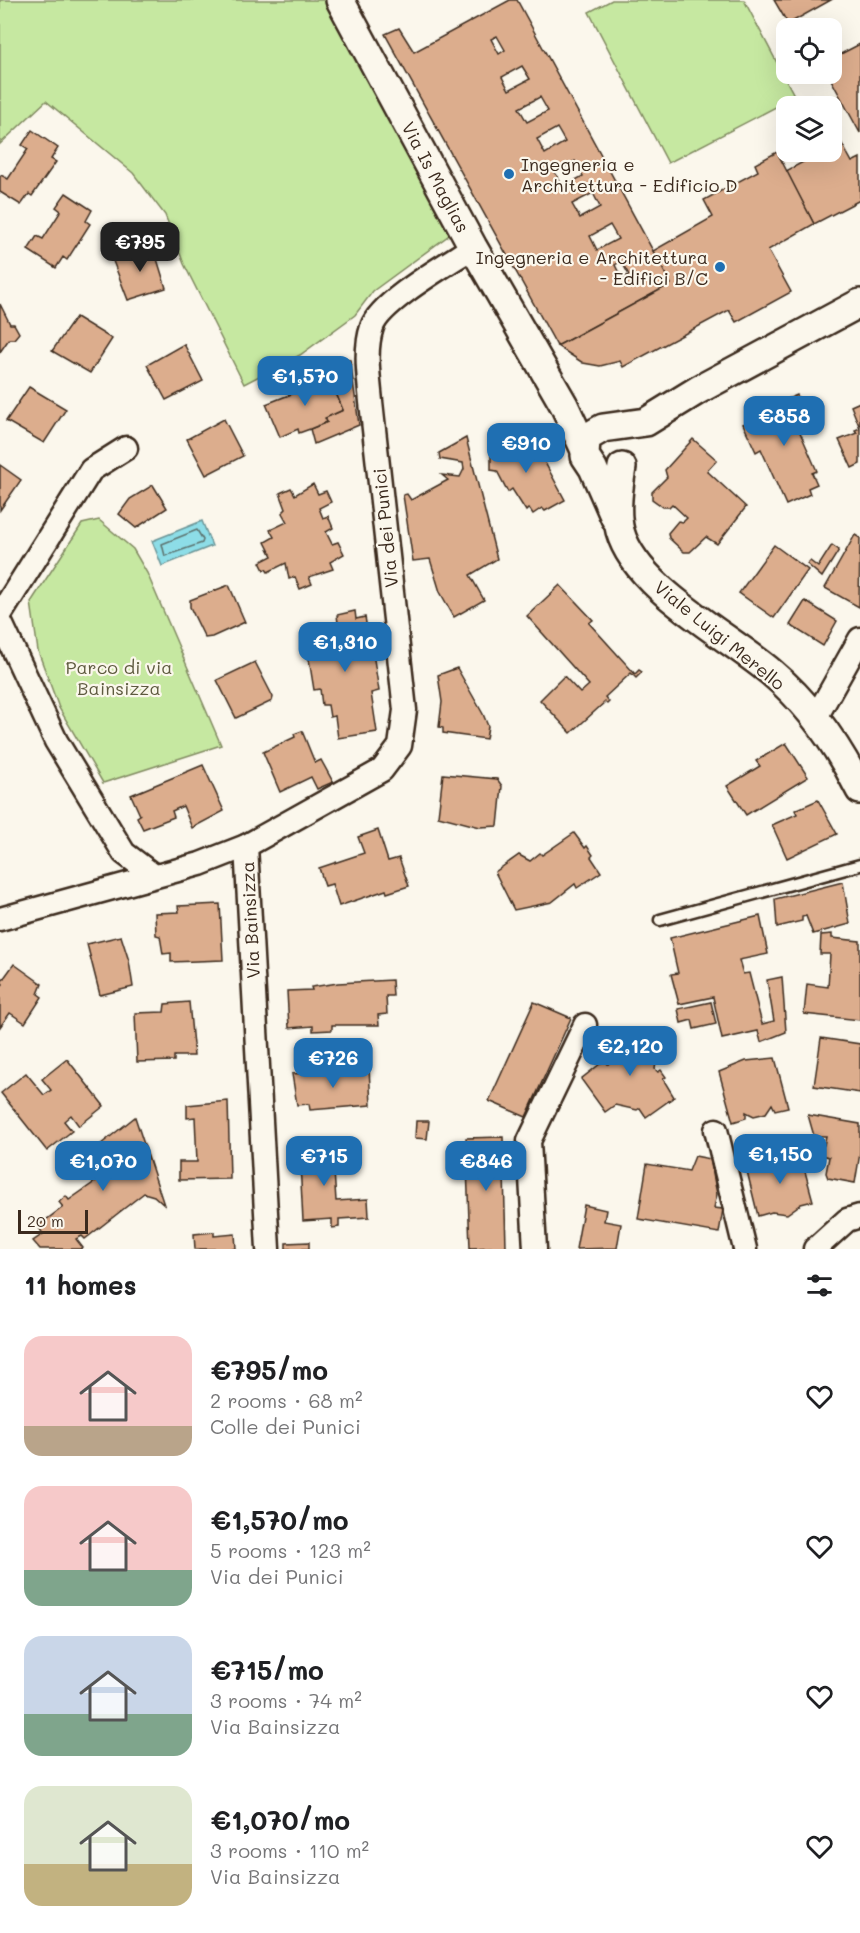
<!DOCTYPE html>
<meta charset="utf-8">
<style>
:root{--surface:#fff;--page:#f2f2f2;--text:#202124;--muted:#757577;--accent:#1f6fb2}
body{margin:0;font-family:Mali,sans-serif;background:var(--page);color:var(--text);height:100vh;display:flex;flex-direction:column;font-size:22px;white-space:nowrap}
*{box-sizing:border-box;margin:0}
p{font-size:20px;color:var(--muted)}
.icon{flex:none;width:33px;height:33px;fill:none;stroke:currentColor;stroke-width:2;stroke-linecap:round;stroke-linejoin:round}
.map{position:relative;height:1249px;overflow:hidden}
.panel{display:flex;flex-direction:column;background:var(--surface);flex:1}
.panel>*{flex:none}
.buttons{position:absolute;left:776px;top:18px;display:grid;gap:12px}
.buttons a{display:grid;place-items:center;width:66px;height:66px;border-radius:12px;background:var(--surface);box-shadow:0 6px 24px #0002;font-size:30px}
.scale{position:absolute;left:18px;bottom:15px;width:70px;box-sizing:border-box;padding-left:6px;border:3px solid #3b2a1e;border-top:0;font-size:16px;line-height:21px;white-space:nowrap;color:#3b2a1e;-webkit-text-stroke:4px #fbf7ec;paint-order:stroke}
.price{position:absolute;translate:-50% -51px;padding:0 14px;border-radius:12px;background:var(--accent);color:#fff;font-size:20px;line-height:39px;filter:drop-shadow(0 2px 3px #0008)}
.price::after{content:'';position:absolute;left:50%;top:36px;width:18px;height:14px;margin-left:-9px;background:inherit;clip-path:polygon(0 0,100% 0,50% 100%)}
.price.active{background:#222;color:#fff}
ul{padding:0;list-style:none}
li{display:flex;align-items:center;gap:18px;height:150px;padding:0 24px}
li span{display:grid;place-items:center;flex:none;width:168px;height:120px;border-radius:18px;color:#555}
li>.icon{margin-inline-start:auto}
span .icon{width:72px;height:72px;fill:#fffc;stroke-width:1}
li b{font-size:26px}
h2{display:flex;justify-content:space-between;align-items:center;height:72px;padding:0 24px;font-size:26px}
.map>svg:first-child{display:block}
.green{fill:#c6e8a1;stroke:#808960;stroke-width:1.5}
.water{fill:#8ddde7;stroke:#6c9597;stroke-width:1.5}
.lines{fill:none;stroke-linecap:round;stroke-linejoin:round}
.shore{stroke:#5c726e;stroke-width:1.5}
.building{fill:#dcad8d;stroke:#3b2a1e;stroke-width:1.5;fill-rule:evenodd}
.service-casing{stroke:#3b2a1e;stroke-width:15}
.minor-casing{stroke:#3b2a1e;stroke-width:27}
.tertiary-casing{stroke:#3b2a1e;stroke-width:32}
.service{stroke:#fbf7ec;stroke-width:10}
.minor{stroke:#fbf7ec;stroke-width:22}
.tertiary{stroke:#fbf7ec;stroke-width:27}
.poi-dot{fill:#1f6fb2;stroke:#fbf7ec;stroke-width:2}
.labels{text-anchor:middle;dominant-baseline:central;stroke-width:4.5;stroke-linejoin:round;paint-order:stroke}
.poi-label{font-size:18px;fill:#3b2a1e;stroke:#fbf7ec;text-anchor:start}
.street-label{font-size:18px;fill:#3b2a1e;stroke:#fbf7ec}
.park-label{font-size:18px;fill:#5e5a3f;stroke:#fbf7ec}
</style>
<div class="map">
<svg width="860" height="1249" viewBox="0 0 860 1249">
<rect width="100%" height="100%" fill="#fbf7ec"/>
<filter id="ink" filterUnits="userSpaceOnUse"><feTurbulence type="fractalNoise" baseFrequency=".0167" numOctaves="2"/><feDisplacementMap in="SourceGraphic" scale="12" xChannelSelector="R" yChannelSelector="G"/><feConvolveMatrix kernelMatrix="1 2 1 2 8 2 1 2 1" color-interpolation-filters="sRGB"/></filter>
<g filter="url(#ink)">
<g class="green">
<path d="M0,0H325L456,230L373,291L355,315L300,355L244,384L184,264L165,215L133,173L46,101L0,144Z"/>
<path d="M612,0H744L795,97L668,163L589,12Z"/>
<path d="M99,520L133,549L147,573L221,745L103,783L59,708L38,651L31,602L82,524Z"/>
</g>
<path class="water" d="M202,521L212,546L162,566L152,541Z"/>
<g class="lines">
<path class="shore" d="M197,530L203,540L202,543L165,556L162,544Z"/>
</g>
<g class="building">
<path d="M510,0H517L671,284L557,346L385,34L399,28L414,52ZM497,36L505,50L499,54L491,39ZM522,66L530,79L509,90L502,77ZM540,97L548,111L527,122L519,108ZM557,128L565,142L545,154L537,139ZM575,161L583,176L563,187L555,172ZM593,193L600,207L580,218L572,204ZM610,225L618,239L597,250L590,236ZM621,261L629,275L622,279L615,265Z"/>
<path d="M774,0H831L788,24Z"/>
<path d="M860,44V133L828,74H831V59Z"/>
<path d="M32,130L58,148L51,159L56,162L32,196L29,194L21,205L0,192V177L1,175L8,179L28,149L22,145Z"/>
<path d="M841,142L852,162L860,158V200L814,224L786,171L822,152H831V147Z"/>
<path d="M777,152L814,224L768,250L791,292L736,322L729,310L623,367L620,361L600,366L583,363L557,346L671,284L653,251L713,217L704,200L758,171L755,164Z"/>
<path d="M66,193L92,210L86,221L90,224L67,260L63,257L56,268L28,250L37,236L43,239L61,211L56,207Z"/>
<path d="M149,247L154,249L166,288L128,300L113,261Z"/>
<path d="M0,304L10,324H14L19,333L14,339H9L0,352Z"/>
<path d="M76,317L112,339L90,373L52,351Z"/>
<path d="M184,344L203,381L166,400L147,365Z"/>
<path d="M323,360H350L359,425L314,444L310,429L327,422L325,418L343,410L329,377L315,384L314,382L301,386L295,372Z"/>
<path d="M329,377L343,410L325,418L327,422L310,429L299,433L298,429L280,437L266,404L294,393L289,382L298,379L301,386L314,382L315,384Z"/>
<path d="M29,387L66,409L44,443L6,421Z"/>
<path d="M797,395L810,425L799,430L817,471L812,473L817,484L808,488L810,494L786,505L761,449L756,452L743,424L762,416L758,406L768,401L771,406Z"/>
<path d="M860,402V464L852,468L839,440L857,433L855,430L860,428L851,406Z"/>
<path d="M224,419L243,456L206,475L187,439Z"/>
<path d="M503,437H530L541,452L536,454L539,461L543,459L565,500L545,511L542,508L533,514L529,508L526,511L512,489L508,492L497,471L491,470V448L504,443Z"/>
<path d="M466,438L497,559L470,575L484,600L454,617L440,592L430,559L413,561L403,495L407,494L411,500L448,480L442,475L460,477L464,469L463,463L440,459L439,453Z"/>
<path d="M693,439L717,460L707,471L746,507L717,544L706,537L690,552H684L669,538L668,533L678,521L683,522L687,518L672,504L669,507H663L652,499V492L667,477L665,470Z"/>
<path d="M0,465L21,480L0,510Z"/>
<path d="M313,484L318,494L326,491L331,502L319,508L323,518L328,516L333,528L326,532L332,544L338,542L344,554L330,562L333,569L309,577L312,584L300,589L295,577L289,579L286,563L268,572L266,569L264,570L260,562L272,556L265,542L274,537L270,530L287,522L282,513L286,509L280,493L291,488L295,495Z"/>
<path d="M153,485L167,508L136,528L119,514L130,499Z"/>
<path d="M855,535L860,538L859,607L825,588Z"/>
<path d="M774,545L808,570L774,618L739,593Z"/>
<path d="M832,545L839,550L822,577L807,564L810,561L818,567Z"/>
<path d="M229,585L245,622L212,637L205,638L190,607V600Z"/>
<path d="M560,585L593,620L589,623L635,674L639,670L642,672L636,678L631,673L605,697L609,702L607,704L605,702L571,733L540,700L564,676L580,693L589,685L527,616Z"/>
<path d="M805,601L837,621L823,646L790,625Z"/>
<path d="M355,611L356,619L365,617L369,641H371L379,691L371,693L377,732L338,738L335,716L330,717L328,705H322L320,689L314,690L304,628L338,623L337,615Z"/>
<path d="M255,662L273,697L272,701L236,718L217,680Z"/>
<path d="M457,668L483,714L488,726L486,739L443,733V728L439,727L442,702L438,675Z"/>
<path d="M302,731L315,763L321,760L333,782L317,789L311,777L280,792L263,752L295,737L294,734Z"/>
<path d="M786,743L808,777L746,815L727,786L760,766L756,761Z"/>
<path d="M203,765L224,811L192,828L183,806L172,811L174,817L143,829L137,817L140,815L131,795Z"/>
<path d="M443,774L497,779L502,786L498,826L480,827L438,816Z"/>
<path d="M818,800L837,834L787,858L772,825L797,814L795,810Z"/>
<path d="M378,830L388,861L399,858L409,886L387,893L386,890L339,906L332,884L325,886L319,868L364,853L358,837Z"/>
<path d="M574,833L585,848L587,846L593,855L591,857L601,872L577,888L575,884L552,902L514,910L495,872L519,855L530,861L540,853L542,855Z"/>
<path d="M843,882L850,924L813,934L806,916L802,917V921L777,927L775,899Z"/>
<path d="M220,904L223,960L171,962V953L163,954L160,936L156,935L155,913L179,912L178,906Z"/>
<path d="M760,916L768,954L739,960L743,974L749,973L762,1024L774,1021L767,980L782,977L786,1032L761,1042L758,1031L722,1039L713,997L679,1004L671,974L678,973L670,938Z"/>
<path d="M832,934V938L860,941V1020L804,1014L807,984L828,987L830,954H820L821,935Z"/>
<path d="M121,936L129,961L133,987L100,995L87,944Z"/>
<path d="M14,964L42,984L38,994L42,997L25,1023L10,1013L0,1027V987L3,984L1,982Z"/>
<path d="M392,980L393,996H386L387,1014L378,1015L379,1025H332V1030L313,1031V1026L289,1028L287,991L312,990L311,987L338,983Z"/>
<path d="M189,1002L194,1056H174V1061L137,1062L135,1013L164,1012L165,1004Z"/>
<path d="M534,1002L571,1018L526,1117L489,1101Z"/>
<path d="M711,1002L716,1024L694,1029L692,1020L681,1023L678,1009Z"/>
<path d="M615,1033L660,1039L655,1069L658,1072L661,1070L666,1077L663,1079L674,1097L646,1117L640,1108L637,1110L615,1105L605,1112L581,1079L605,1060L608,1064L611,1061Z"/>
<path d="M821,1038L860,1044V1093L814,1086Z"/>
<path d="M775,1058L788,1107L775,1110L772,1104L766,1113L754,1116L746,1112V1118L733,1122L719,1072L746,1061Z"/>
<path d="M67,1059L104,1106L79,1126L71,1115L64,1121L72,1131L47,1151L1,1093L26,1073L44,1095L51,1090L42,1079Z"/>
<path d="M369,1068L371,1105L310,1110L309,1104L297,1105L292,1074Z"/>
<path d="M228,1101L230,1179L179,1180V1162H197L195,1117L187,1118V1105Z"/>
<path d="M808,1115L860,1124V1153L855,1183L828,1178L826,1173L829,1157L821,1155L818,1144L824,1145L826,1136H814Z"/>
<path d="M135,1117L164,1205L154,1196L144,1193L85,1239L82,1236L76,1239L83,1248L81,1249H40L33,1241L43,1234L38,1226L63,1207L59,1202L66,1196L69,1200L113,1169L96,1148Z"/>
<path d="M416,1121H429L427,1139L415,1138Z"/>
<path d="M503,1137L506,1247L470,1248L466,1138Z"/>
<path d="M332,1141L336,1201L368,1199L369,1217L339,1219V1227L332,1228V1219L303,1221L299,1143Z"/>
<path d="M800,1153L813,1201L801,1204L787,1214L772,1212L758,1216L746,1167L759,1164L761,1170L767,1161L780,1158L788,1162V1156Z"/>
<path d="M695,1156L710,1159L717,1194L714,1208L723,1209L719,1233L638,1219L647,1164L689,1171Z"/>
<path d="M584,1205L606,1210L604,1221L621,1224L617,1248L576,1249Z"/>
<path d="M214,1232V1236L235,1234L236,1249H195L194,1234Z"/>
<path d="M309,1242V1249H286V1243Z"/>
</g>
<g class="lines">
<g class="service-casing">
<path id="service" d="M660,920L860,865"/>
</g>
<g class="minor-casing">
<g id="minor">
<path d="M0,615L91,470L126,448"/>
<path d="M0,621L56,741L124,853L153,875"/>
<path d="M815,719L860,639"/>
<path d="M246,846L268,1249"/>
<path d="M0,919L200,864L246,846L382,770L400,746L405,710L371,402C369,378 364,351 372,327C380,302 449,263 473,247"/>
<path d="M716,1130L745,1249"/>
<path d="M535,1249L529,1141L585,1025"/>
<path d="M815,1249L847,1220L860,1216"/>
</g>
</g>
<g class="tertiary-casing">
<g id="tertiary">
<path d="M340,0L473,247L564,405L584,448"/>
<path d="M622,467C619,486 615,511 620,531C636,589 728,635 772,673C809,704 839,748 860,790"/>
<path d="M615,518L593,468L585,456L586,440L591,435L603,428L646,422L698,390L860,303"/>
</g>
</g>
<use href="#service" class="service"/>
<use href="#minor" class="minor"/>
<use href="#tertiary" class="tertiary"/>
</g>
</g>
<g class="poi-dot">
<circle cx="509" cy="174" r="6"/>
<circle cx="720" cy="267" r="6"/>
</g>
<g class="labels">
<g class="poi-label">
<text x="521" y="164">Ingegneria e<tspan x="521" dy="21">Architettura - Edificio D</tspan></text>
<text x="708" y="257" text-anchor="end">Ingegneria e Architettura<tspan x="708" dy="21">- Edifici B/C</tspan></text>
</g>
<g class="street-label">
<text transform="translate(436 177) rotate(62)">Via Is Maglias</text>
<text transform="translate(385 528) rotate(-96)">Via dei Punici</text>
<text transform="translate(720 635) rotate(39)">Viale Luigi Merello</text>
<text transform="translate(250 920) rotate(-93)">Via Bainsizza</text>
</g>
<g class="park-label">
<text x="119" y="667">Parco di via<tspan x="119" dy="21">Bainsizza</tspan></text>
</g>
</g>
</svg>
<div class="buttons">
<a><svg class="icon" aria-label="locate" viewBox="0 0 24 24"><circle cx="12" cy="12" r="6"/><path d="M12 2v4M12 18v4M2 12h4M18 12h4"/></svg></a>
<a><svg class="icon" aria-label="layers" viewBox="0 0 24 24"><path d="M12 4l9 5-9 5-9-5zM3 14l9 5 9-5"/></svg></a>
</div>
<div class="scale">20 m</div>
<b class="price active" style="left:140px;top:273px">€795</b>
<b class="price" style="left:305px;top:407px">€1,570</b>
<b class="price" style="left:784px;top:447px">€858</b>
<b class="price" style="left:526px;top:474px">€910</b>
<b class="price" style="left:345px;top:673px">€1,310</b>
<b class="price" style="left:630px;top:1077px">€2,120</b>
<b class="price" style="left:333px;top:1089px">€726</b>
<b class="price" style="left:780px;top:1185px">€1,150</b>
<b class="price" style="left:324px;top:1187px">€715</b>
<b class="price" style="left:103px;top:1192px">€1,070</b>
<b class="price" style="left:486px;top:1192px">€846</b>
</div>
<section class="panel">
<h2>11 homes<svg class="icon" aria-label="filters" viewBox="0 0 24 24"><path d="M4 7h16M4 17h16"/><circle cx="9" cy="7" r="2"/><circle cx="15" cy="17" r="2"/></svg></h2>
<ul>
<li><span style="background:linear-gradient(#f6c9c9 75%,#b9a48a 0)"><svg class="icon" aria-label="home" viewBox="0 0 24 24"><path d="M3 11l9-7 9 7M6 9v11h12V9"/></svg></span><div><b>€795/mo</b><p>2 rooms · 68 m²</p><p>Colle dei Punici</p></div><svg class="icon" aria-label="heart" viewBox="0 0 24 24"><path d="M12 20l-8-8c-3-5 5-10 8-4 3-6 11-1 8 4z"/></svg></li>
<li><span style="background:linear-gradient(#f6c9c9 70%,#7fa58c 0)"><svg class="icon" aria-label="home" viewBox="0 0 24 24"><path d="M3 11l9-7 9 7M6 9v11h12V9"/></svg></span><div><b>€1,570/mo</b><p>5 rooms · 123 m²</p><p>Via dei Punici</p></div><svg class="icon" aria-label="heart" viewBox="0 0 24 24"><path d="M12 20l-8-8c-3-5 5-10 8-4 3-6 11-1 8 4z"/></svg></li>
<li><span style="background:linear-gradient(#c9d6e8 65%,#7fa58c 0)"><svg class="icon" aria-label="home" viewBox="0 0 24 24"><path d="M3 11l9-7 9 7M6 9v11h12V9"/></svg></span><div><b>€715/mo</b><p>3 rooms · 74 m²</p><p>Via Bainsizza</p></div><svg class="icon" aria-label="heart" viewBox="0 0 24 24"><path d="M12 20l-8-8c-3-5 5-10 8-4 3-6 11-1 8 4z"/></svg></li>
<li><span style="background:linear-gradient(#dfe7d0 65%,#c2b280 0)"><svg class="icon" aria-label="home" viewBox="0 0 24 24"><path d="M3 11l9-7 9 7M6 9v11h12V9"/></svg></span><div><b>€1,070/mo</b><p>3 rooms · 110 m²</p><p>Via Bainsizza</p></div><svg class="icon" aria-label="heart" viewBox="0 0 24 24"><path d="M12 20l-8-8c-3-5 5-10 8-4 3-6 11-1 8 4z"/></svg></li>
</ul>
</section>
